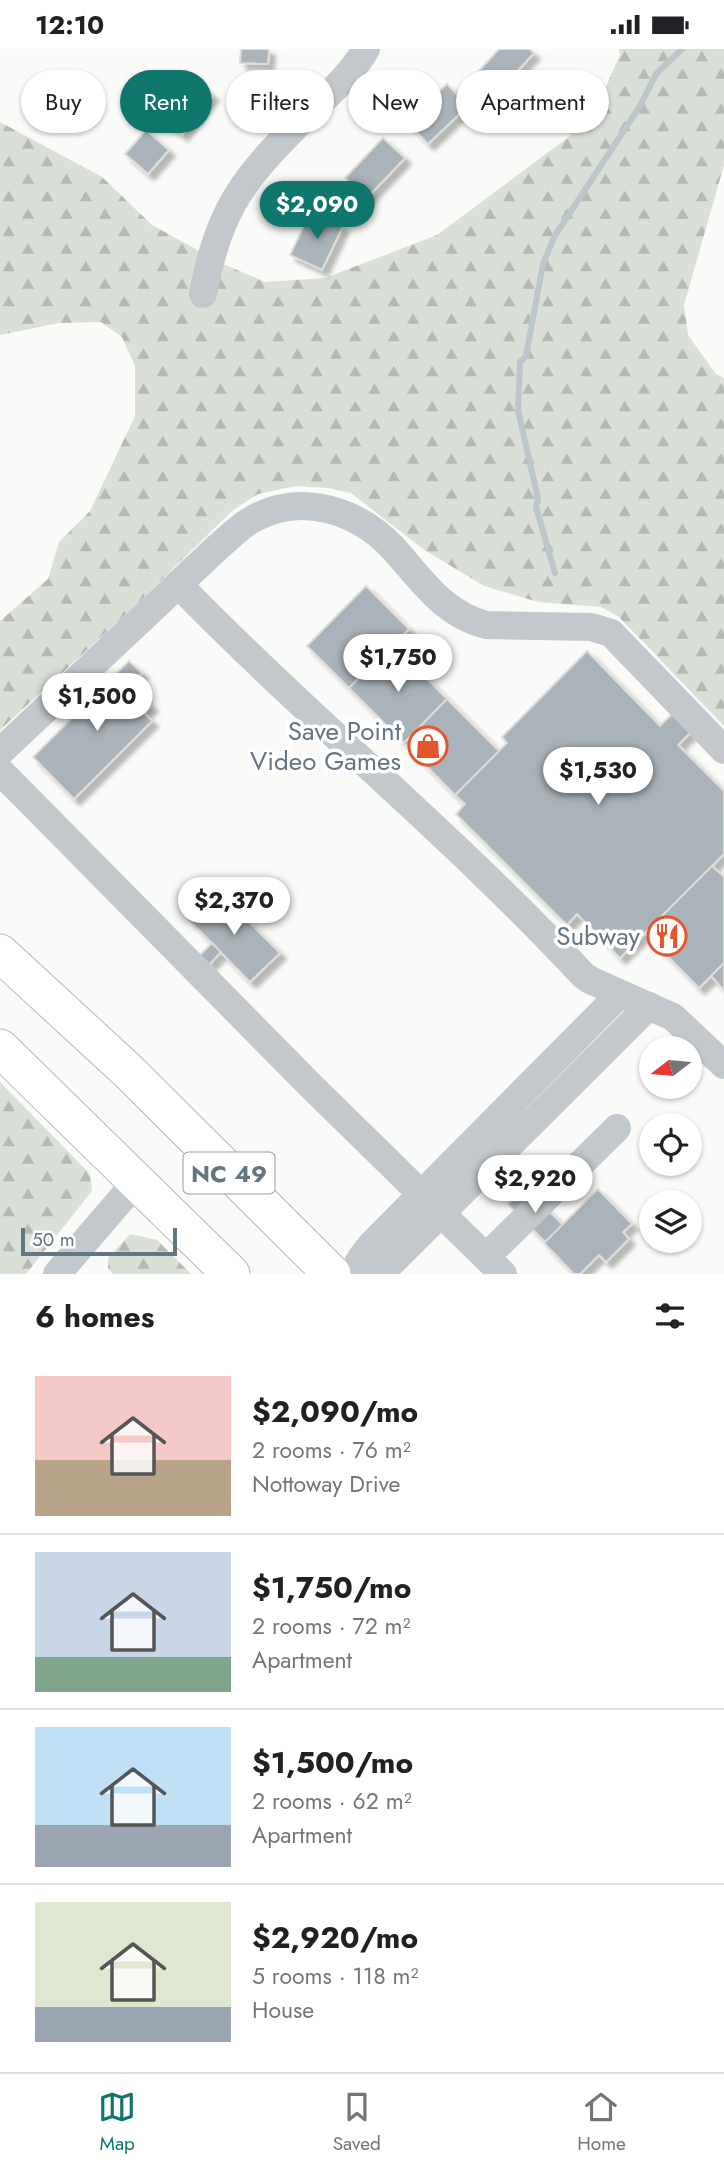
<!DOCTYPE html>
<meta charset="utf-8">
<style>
:root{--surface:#fff;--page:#f6f6f6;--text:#202124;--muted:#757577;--line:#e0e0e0;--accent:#0f766e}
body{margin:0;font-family:Jost,sans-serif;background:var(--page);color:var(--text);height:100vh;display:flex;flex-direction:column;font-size:26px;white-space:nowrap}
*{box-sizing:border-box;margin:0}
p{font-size:23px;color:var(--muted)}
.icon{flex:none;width:38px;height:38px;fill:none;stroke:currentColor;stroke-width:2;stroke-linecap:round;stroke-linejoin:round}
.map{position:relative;height:1225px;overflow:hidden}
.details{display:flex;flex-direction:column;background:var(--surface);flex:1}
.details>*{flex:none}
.top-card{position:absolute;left:21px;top:21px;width:682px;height:63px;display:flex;gap:14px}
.needle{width:46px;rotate:254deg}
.fabs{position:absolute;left:639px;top:987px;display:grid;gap:14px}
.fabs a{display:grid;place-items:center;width:63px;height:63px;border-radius:50%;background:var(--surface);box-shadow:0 2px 5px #0004;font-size:35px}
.scale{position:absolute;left:21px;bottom:18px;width:156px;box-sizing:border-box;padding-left:7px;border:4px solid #657683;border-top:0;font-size:19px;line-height:24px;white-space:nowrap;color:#657683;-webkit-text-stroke:5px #fff;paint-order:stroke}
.price{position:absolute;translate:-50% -60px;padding:0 16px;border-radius:24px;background:#fff;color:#222;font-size:23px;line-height:46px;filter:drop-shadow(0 2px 4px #0008)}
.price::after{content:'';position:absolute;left:50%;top:42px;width:21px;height:16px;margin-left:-10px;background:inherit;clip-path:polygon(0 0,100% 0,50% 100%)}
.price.selected{background:var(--accent);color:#fff}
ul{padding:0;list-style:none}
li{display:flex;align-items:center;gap:21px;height:175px;padding:0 35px}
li+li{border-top:2px solid var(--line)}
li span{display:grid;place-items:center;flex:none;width:196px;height:140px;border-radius:0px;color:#555}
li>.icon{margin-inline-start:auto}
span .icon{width:84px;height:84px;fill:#fffc;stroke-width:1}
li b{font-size:30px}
h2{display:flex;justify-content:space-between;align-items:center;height:84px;padding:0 35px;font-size:30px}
.pill{padding:0 24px;border-radius:32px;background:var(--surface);box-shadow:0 2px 5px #0004;font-size:24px;line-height:63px}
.pill.selected{background:var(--accent);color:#fff}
.status{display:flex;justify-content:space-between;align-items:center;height:49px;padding:0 35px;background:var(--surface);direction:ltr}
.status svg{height:19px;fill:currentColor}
.dock{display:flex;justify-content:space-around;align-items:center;height:98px;border-top:2px solid var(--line);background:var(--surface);font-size:19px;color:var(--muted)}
.dock a{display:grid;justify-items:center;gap:4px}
.dock .selected{color:var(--accent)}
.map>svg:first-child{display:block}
.forest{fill:url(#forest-firs)}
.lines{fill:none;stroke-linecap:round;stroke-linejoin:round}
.stream{stroke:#bbc7cb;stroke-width:6}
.building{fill:#aab3b9;stroke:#dcdcda;stroke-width:2;filter:url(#shadow)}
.major-casing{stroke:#b5babe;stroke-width:39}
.minor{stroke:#c3c8cc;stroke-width:28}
.major{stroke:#fff;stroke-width:37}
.labels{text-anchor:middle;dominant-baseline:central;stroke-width:7;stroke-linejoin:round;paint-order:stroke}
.shield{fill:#fff;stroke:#939fa8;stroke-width:2}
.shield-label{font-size:24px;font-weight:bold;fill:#657683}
.poi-label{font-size:26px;fill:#657683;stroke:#fff;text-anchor:end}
</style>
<div class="status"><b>12:10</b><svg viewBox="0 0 49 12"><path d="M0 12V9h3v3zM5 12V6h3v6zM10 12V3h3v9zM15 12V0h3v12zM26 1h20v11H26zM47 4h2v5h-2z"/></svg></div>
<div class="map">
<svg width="724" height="1225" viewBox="0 0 724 1225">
<defs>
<pattern id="forest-firs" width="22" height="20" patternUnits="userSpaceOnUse" patternTransform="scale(1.75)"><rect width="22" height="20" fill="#dadfd7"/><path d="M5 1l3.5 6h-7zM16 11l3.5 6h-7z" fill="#b4b9b4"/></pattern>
<filter id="shadow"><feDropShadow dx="6" dy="6" stdDeviation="2" flood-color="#0004"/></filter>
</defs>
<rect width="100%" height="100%" fill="#fafaf8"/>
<g class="forest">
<path d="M619,0H724V116L684,256L688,286L716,325L724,329V677L619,568L601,558L538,553L484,537L423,500L351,444L328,439L296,437L258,445L232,462L137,555L0,681V572L48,530L59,493L90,462L135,367V317L122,288L101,273L59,274L0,286V73L102,128L152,176L221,214L265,233L325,229L437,186L570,87L600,51L620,6Z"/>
<path d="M0,1033L90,1125L92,1142L26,1225H0Z"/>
<path d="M130,1185L157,1191L191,1225H113L108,1219V1209Z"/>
</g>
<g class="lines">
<path class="stream" d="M555,524L536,458L538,450L518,361L520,313L526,307L543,215L554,188L640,57L656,25L682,0"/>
</g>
<g class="building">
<path d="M241,0H269L268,15L240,14Z"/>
<path d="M499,0H529L534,4L499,42L478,23Z"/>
<path d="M190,28L213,46L182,86L159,68Z"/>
<path d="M447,35L468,57L428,95L407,73Z"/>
<path d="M146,81L169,101L148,125L125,105Z"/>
<path d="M383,89L405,109L367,149L345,129Z"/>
<path d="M311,162L343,177L322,221L290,206Z"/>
<path d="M366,537L409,580L349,639L307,597Z"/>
<path d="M393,596L447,650L404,694L349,639Z"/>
<path d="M587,602L660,677L672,665L691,683L678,696L724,742V805L620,909L577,865L567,876L456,765L465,755L455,746L507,694L502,688Z"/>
<path d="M129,612L142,624L130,635L152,657L144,664L152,672L74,750L33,708Z"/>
<path d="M447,650L499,702L455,746L404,694Z"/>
<path d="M712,817L724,828V914L699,939L645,884Z"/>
<path d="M218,842L280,904L250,933L189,871Z"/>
<path d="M212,894L221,903L209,916L200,906Z"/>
<path d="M724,914V941L711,927Z"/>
<path d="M525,1138L563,1176L545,1193L508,1155Z"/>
<path d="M598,1140L632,1175L623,1183L629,1190L606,1213L599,1206L580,1225H574L544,1194Z"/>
</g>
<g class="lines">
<g class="major-casing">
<g id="major">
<path d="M0,904L128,1022L332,1225"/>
<path d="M0,999L231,1225"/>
</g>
</g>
<g class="minor">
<path d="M203,245C220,155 246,127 309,64C329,45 352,25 366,0"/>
<path d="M178,535C309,670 455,788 583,926L590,931L673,968L724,1016"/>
<path d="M0,703L219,497C230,488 240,477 253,470C301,443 357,461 393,499C421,530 443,565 486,576L591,578L611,584L724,701"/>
<path d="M0,722L311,1037L503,1225"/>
<path d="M486,1208L617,1079"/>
<path d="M57,1225L137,1132"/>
<path d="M352,1225L361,1209L371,1196L620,945"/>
<path d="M380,1225L649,957"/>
</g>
<use href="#major" class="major"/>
</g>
<defs>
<g id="shop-ring" transform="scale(2.0125)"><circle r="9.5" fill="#fff" stroke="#e4572e" stroke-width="1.5"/><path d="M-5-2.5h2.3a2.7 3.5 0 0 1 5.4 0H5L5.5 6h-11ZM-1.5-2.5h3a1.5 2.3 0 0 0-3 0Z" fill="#e4572e"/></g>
<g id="restaurant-ring" transform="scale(2.0125)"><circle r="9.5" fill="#fff" stroke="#e4572e" stroke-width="1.5"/><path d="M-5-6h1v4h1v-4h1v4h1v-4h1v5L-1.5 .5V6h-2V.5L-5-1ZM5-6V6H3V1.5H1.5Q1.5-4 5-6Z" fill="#e4572e"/></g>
</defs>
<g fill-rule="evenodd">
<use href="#shop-ring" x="428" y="697"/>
<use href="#restaurant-ring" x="667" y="887"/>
</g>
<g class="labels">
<rect class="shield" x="183.5" y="1103.5" width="91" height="41" rx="5"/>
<g class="shield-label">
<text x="229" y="1124">NC 49</text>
</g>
<g class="poi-label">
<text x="401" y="682">Save Point<tspan x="401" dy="30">Video Games</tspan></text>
<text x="640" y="887">Subway</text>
</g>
</g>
</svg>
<div class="fabs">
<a><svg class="needle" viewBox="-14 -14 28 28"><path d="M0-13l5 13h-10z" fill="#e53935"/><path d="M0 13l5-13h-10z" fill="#757577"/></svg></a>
<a><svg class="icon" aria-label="locate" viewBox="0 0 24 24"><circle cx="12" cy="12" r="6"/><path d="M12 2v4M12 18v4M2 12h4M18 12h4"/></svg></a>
<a><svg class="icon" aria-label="layers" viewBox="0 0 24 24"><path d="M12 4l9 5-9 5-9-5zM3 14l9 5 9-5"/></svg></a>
</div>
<div class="scale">50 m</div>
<b class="price selected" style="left:317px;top:192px">$2,090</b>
<b class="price" style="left:398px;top:645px">$1,750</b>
<b class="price" style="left:97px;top:684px">$1,500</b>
<b class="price" style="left:598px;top:758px">$1,530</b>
<b class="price" style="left:234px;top:888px">$2,370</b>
<b class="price" style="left:535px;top:1166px">$2,920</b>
<div class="top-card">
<a class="pill">Buy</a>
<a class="pill selected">Rent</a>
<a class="pill">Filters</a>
<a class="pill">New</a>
<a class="pill">Apartment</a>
</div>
</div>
<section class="details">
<h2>6 homes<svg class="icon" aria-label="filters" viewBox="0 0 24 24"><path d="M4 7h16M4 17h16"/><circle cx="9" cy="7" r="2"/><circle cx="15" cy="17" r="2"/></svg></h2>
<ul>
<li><span style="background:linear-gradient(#f6c9c9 60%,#b9a48a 0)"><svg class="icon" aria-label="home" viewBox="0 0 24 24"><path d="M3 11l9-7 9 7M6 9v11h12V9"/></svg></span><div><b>$2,090/mo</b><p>2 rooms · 76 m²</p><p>Nottoway Drive</p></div></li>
<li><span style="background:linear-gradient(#c9d6e8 75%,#7fa58c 0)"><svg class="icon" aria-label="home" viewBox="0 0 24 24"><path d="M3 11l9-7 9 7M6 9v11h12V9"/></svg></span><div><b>$1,750/mo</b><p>2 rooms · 72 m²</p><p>Apartment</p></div></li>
<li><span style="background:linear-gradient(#bfe0f5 70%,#9aa5b1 0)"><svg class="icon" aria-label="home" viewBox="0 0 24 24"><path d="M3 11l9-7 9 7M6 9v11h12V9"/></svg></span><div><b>$1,500/mo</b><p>2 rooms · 62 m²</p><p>Apartment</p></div></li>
<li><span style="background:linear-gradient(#dfe7d0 75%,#9aa5b1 0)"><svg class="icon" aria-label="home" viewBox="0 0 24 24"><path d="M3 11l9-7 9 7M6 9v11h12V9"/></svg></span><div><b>$2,920/mo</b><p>5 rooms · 118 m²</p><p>House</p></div></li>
</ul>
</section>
<nav class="dock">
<a class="selected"><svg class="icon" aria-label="map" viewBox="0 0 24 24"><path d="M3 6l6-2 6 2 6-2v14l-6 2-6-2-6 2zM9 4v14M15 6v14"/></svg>Map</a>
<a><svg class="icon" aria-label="saved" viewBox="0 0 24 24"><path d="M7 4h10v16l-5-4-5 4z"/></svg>Saved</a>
<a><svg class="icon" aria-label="home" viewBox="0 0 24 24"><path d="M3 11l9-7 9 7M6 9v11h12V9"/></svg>Home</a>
</nav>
